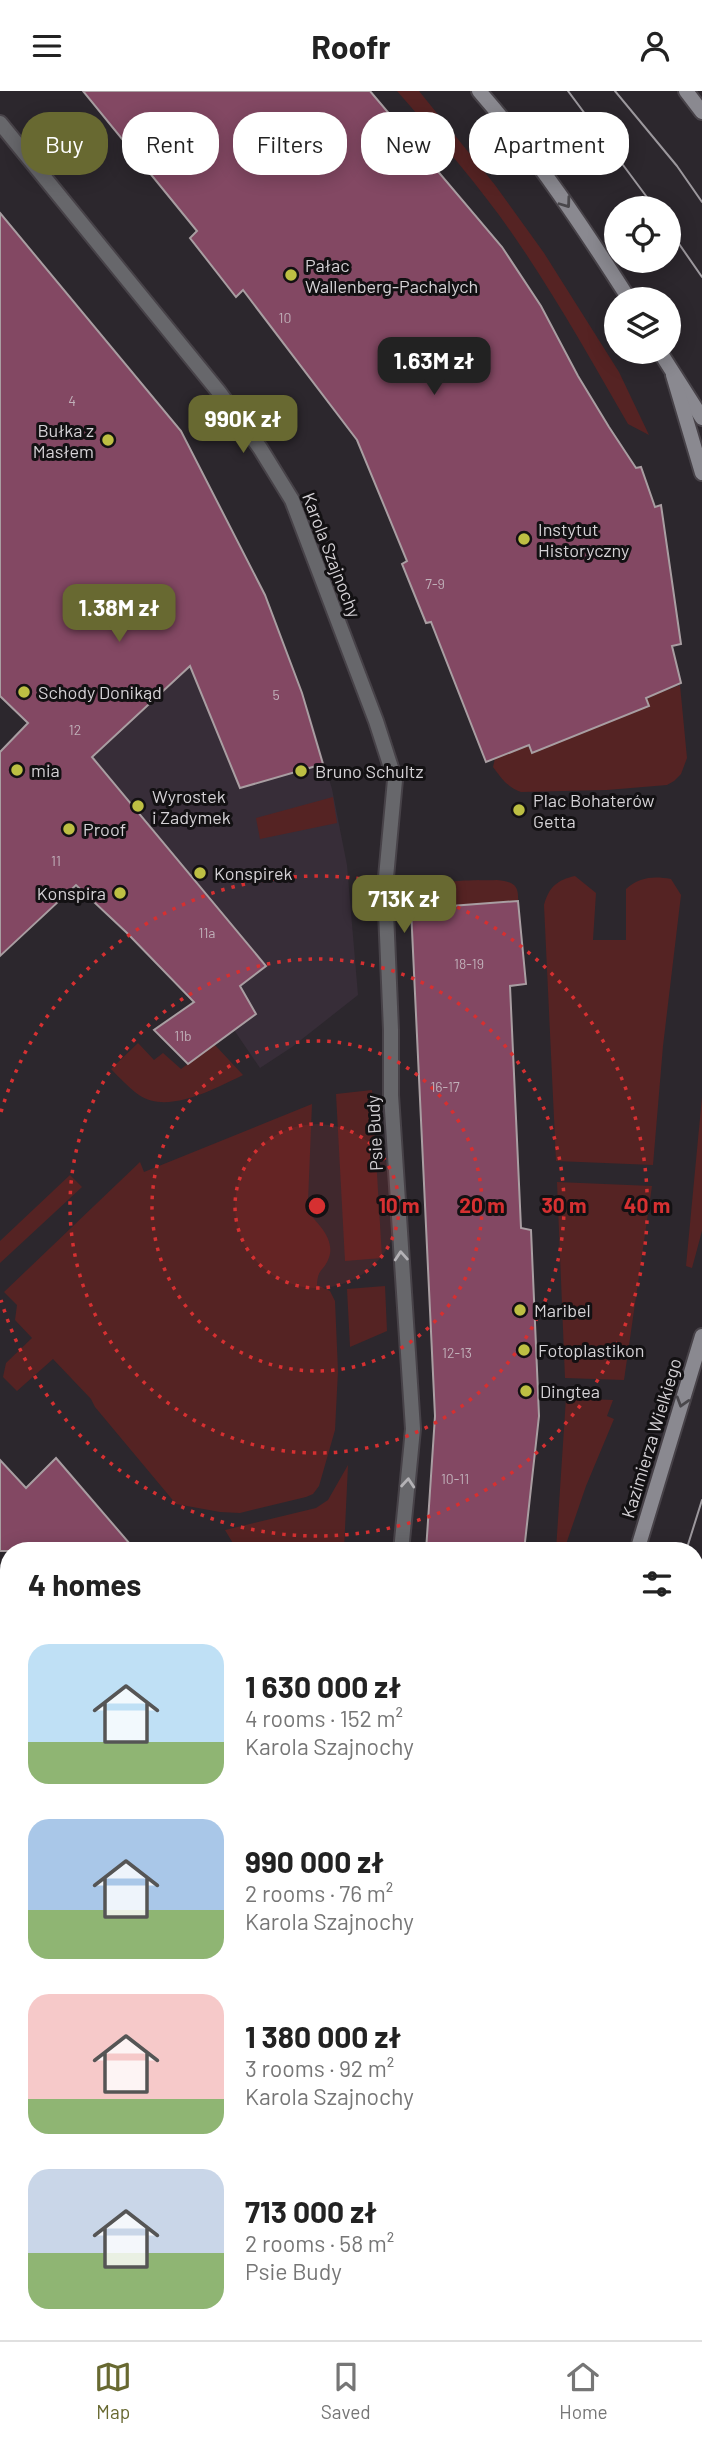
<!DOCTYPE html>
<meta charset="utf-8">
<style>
:root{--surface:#fff;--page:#f6f6f6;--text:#222;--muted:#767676;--line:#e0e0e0;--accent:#686931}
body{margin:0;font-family:Barlow,sans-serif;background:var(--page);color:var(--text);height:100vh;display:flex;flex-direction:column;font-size:26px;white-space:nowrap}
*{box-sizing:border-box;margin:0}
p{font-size:23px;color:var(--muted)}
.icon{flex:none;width:38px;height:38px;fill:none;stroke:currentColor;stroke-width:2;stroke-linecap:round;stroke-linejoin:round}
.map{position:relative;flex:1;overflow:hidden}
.sheet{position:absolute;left:0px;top:1451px;width:704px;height:800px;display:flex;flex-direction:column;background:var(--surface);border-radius:28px 28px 0 0;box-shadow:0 4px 18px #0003}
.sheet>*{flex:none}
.guide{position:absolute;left:21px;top:21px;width:662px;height:63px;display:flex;gap:14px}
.fabs{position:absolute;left:604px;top:105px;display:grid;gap:14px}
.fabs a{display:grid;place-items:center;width:77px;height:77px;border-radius:50%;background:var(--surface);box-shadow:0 4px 18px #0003;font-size:35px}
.price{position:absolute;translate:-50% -60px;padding:0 16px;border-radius:14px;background:var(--accent);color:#fff;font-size:23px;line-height:46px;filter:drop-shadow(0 2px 4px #0008)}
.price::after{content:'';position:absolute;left:50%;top:42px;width:21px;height:16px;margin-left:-10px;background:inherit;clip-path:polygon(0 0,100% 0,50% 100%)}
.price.selected{background:#222;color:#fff}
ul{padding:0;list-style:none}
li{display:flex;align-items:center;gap:21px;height:175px;padding:0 28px}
li span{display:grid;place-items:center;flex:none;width:196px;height:140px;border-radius:21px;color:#555}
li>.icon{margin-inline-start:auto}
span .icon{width:84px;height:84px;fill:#fffc;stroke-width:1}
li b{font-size:30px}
h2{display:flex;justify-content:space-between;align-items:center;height:84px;padding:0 28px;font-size:30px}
.pill{padding:0 24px;border-radius:28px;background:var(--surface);box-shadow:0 4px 18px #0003;font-size:24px;line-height:63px}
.pill.selected{background:var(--accent);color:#fff}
header{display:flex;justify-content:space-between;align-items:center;height:91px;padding:0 28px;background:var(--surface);font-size:32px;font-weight:700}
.menu{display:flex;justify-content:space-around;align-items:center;height:98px;border-top:2px solid var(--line);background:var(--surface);font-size:19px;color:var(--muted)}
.menu a{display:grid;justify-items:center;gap:4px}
.menu .selected{color:var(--accent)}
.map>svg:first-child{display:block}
.built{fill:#372d38}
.green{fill:#552323}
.building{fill:#834863;stroke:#a99ea2;stroke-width:2}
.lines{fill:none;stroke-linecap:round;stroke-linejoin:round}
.minor-casing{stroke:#474248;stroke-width:18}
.tertiary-casing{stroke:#474248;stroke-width:18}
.secondary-casing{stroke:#474248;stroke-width:18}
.minor{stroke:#67676b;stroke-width:14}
.tertiary{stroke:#67676b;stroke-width:14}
.secondary{stroke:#8a8990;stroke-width:14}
.tram{stroke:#9c989d;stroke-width:2}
.oneway{stroke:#49474b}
.oneway2{stroke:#b4b2b6}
.ring{fill:none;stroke:#d63031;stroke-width:3.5;stroke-dasharray:3.5 7}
.poi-dot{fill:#bdbf43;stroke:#131113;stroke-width:2.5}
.labels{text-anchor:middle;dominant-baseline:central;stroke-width:6;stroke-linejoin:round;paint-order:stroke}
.number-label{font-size:14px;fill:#c0b0b9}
.poi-label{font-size:18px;fill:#d5d2d6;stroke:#131113;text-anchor:start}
.street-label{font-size:18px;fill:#d5d2d6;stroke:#131113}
.centre{fill:#d63031;stroke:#131113;stroke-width:3.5}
.ring-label{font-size:21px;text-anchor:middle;font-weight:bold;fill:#d63031;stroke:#131113;stroke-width:6;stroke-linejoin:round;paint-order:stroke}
</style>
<header><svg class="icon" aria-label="menu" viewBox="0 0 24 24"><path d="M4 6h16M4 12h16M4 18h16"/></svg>Roofr<svg class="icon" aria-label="person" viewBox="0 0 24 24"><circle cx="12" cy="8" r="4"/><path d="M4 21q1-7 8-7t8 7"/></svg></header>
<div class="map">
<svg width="702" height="2249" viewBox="0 0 702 2249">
<rect width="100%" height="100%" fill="#2c272d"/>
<g class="built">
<path d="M0,123L181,340L272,524L309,620L332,698L347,774L358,904L292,956L260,977L234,939L240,895L266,875L138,720L120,735L29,634L0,605Z"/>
<path d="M0,1720L9,1729V2242H112L103,2249H0Z"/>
</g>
<g class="green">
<path d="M397,0H419L495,94L544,162L619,281L649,344L628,333C587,262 547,190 499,124C467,81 432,40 397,0Z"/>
<path d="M680,594L687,667L681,683L674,690L667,694L607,699L521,701C507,696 502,688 493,676L495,667L528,655L532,662L557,648L559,651L578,644V641L620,627V623L633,622L647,616L645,609L653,605L652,602L660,598L662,601Z"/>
<path d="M333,706L337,732L260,748L256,727Z"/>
<path d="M575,785L596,802L593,849H626V798C640,786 653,785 671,788L681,804L663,955L653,1074L556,1070L544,814C549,796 557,789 575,785Z"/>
<path d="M497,789C513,791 519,793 518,810L411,818C413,811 416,803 423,799C443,787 474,790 497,789Z"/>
<path d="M138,952L154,969L163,962L181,978L214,953L243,984C216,997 168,1024 139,1004C129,997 120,987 111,978Z"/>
<path d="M372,999L382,1167L345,1170L336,1003Z"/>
<path d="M702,1006V1140L692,1177L686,1175Z"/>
<path d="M312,1013L308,1110L306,1119C318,1133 337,1149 328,1169C322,1182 318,1177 317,1194L330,1200L335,1210L338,1280L335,1339L319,1395L313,1403L306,1406L240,1422L220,1421L176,1413L95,1316L91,1308L53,1268L17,1300L3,1286L6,1272L32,1247L15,1229L17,1214L4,1201L140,1071L144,1081Z"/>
<path d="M70,1084L82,1096L0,1172V1150Z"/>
<path d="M557,1091L652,1095L624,1289L565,1287Z"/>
<path d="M385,1195L387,1240L350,1256L347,1198Z"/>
<path d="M566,1307L613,1309L607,1325L614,1328L586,1395L564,1459H556Z"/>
<path d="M348,1374L344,1459H237L225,1439L316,1417L328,1409Z"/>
</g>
<g class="building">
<path d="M83,0H370L502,156L541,215L578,285L609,336L636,377L641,376L655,416L661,414L681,553L672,555L681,592L646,607L649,615L532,662L529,654L486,671L431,531L426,532L402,473L407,470L357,349L243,199L236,206L190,147L197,140Z"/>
<path d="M0,122L181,340L265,504L302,602L323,673L240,697L190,575L92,666L266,875L240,895L256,923L188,973L154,939L194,911L127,842L76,794L0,865V661L28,632L0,605Z"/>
<path d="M518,810L526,893L510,895L521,1137L531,1139L539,1325L524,1460H426L435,1325L411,818Z"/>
<path d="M56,1367L136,1460H0V1369L26,1397Z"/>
</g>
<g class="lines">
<g class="minor-casing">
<g id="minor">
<path d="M0,32L219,301L260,357L292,409L376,630L395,689L385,797L391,939V1004L413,1338L401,1460"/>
<path d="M0,1640L9,1649"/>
</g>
</g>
<g class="tertiary-casing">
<g id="tertiary">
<path d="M695,1976L702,1957"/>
<path d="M576,2242L586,2249"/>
</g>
</g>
<g class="secondary-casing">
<g id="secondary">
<path d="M479,0C536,65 583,136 629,208"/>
<path d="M686,0L702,21"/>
<path d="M660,261L702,327"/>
<path d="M673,284L702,382"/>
<path d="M637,1460L702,1245"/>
<path d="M281,2249L288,2242"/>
</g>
</g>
<use href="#minor" class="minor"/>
<use href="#tertiary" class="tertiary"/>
<use href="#secondary" class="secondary"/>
<g class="tram">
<path d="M568,0L655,117"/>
<path d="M615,0L677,75L702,111"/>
<path d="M668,137L702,186"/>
<path d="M686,1460L702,1409"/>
<path d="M695,1510L702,1488"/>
<path d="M695,1730L702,1706"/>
<path d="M567,2242L571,2249"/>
<path d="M591,2242L594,2249"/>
<path d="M383,2249L389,2242"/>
<path d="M418,2249L422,2242"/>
<path d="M447,2249L451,2242"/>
<path d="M478,2249L483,2242"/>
</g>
</g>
<defs><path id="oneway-chevron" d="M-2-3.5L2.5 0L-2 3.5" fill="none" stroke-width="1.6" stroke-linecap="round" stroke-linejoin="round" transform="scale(1.75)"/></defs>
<g class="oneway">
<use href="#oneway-chevron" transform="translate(566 112) rotate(54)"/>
<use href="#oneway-chevron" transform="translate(682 1311) rotate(107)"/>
</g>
<g class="oneway2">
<use href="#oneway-chevron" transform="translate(401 1165) rotate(-94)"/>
<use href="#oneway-chevron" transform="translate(408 1392) rotate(-85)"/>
</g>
<circle cx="317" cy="1115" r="82" fill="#d63031" fill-opacity=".12"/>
<g class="ring">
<circle cx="317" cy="1115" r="82"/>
<circle cx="317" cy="1115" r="165"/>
<circle cx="317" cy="1115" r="247"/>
<path d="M1 1021A330 330 0 1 1 1 1209"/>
</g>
<g class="poi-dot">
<circle cx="291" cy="184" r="7"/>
<circle cx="108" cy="349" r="7"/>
<circle cx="524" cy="448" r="7"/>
<circle cx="24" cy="601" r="7"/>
<circle cx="17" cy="679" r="7"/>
<circle cx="301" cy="680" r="7"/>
<circle cx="138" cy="715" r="7"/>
<circle cx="519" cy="719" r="7"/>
<circle cx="69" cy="738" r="7"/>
<circle cx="200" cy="782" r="7"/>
<circle cx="120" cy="802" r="7"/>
<circle cx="520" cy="1219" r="7"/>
<circle cx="524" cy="1259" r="7"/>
<circle cx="526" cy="1300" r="7"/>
</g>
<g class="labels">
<g class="number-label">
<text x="285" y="226">10</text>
<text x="72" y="309">4</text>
<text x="435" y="492">7-9</text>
<text x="276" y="603">5</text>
<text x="75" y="638">12</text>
<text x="56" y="769">11</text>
<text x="207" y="841">11a</text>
<text x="469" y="872">18-19</text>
<text x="183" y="944">11b</text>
<text x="445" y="995">16-17</text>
<text x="457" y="1261">12-13</text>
<text x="455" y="1387">10-11</text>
</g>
<g class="poi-label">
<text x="305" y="174">Pałac<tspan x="305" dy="21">Wallenberg-Pachalych</tspan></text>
<text x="94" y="339" text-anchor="end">Bułka z<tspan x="94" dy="21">Masłem</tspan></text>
<text x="538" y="438">Instytut<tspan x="538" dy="21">Historyczny</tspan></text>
<text x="38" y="601">Schody Donikąd</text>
<text x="31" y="679">mia</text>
<text x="315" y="680">Bruno Schultz</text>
<text x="152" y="705">Wyrostek<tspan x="152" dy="21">i Zadymek</tspan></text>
<text x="533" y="709">Plac Bohaterów<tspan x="533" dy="21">Getta</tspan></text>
<text x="83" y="738">Proof</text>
<text x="214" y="782">Konspirek</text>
<text x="106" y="802" text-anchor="end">Konspira</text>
<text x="534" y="1219">Maribel</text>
<text x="538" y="1259">Fotoplastikon</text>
<text x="540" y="1300">Dingtea</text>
</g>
<g class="street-label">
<text transform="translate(332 464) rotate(69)">Karola Szajnochy</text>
<text transform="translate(374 1042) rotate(-93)">Psie Budy</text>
<text transform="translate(651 1347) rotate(-73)">Kazimierza Wielkiego</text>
</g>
</g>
<circle cx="317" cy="1115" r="10" class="centre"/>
<g class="ring-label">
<text x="399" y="1122">10 m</text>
<text x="482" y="1122">20 m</text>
<text x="564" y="1122">30 m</text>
<text x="647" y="1122">40 m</text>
</g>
</svg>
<div class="fabs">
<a><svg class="icon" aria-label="locate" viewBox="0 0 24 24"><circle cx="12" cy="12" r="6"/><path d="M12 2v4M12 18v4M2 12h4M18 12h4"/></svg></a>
<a><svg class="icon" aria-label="layers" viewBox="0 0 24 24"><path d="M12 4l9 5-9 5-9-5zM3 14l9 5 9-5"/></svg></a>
</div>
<b class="price selected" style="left:434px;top:306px">1.63M zł</b>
<b class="price" style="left:243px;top:364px">990K zł</b>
<b class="price" style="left:119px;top:553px">1.38M zł</b>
<b class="price" style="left:404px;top:844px">713K zł</b>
<div class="guide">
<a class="pill selected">Buy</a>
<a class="pill">Rent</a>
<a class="pill">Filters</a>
<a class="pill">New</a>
<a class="pill">Apartment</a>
</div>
<section class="sheet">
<h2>4 homes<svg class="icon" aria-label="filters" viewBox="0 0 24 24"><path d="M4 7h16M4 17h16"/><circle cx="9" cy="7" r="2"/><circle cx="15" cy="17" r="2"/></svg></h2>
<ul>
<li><span style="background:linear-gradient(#bfe0f5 70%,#8fb573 0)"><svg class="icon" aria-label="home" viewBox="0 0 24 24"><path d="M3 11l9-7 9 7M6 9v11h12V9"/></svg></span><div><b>1 630 000 zł</b><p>4 rooms · 152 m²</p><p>Karola Szajnochy</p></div></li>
<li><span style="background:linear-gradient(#a9c7e8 65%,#8fb573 0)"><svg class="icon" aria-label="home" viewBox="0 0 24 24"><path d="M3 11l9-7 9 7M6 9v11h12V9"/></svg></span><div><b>990 000 zł</b><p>2 rooms · 76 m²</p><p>Karola Szajnochy</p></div></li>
<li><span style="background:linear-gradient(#f6c9c9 75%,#8fb573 0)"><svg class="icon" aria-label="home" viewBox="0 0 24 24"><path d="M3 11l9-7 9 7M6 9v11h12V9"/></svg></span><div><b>1 380 000 zł</b><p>3 rooms · 92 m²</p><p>Karola Szajnochy</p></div></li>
<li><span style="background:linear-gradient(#c9d6e8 60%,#8fb573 0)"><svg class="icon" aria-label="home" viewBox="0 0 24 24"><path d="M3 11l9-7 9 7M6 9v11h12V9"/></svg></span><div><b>713 000 zł</b><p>2 rooms · 58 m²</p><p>Psie Budy</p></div></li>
</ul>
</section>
</div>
<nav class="menu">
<a class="selected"><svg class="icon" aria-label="map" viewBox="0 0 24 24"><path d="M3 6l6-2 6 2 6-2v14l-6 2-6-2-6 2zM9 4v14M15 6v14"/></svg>Map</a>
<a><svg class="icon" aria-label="saved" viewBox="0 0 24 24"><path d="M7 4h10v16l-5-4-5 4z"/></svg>Saved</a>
<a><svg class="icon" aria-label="home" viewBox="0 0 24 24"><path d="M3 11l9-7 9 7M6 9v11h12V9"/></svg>Home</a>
</nav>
